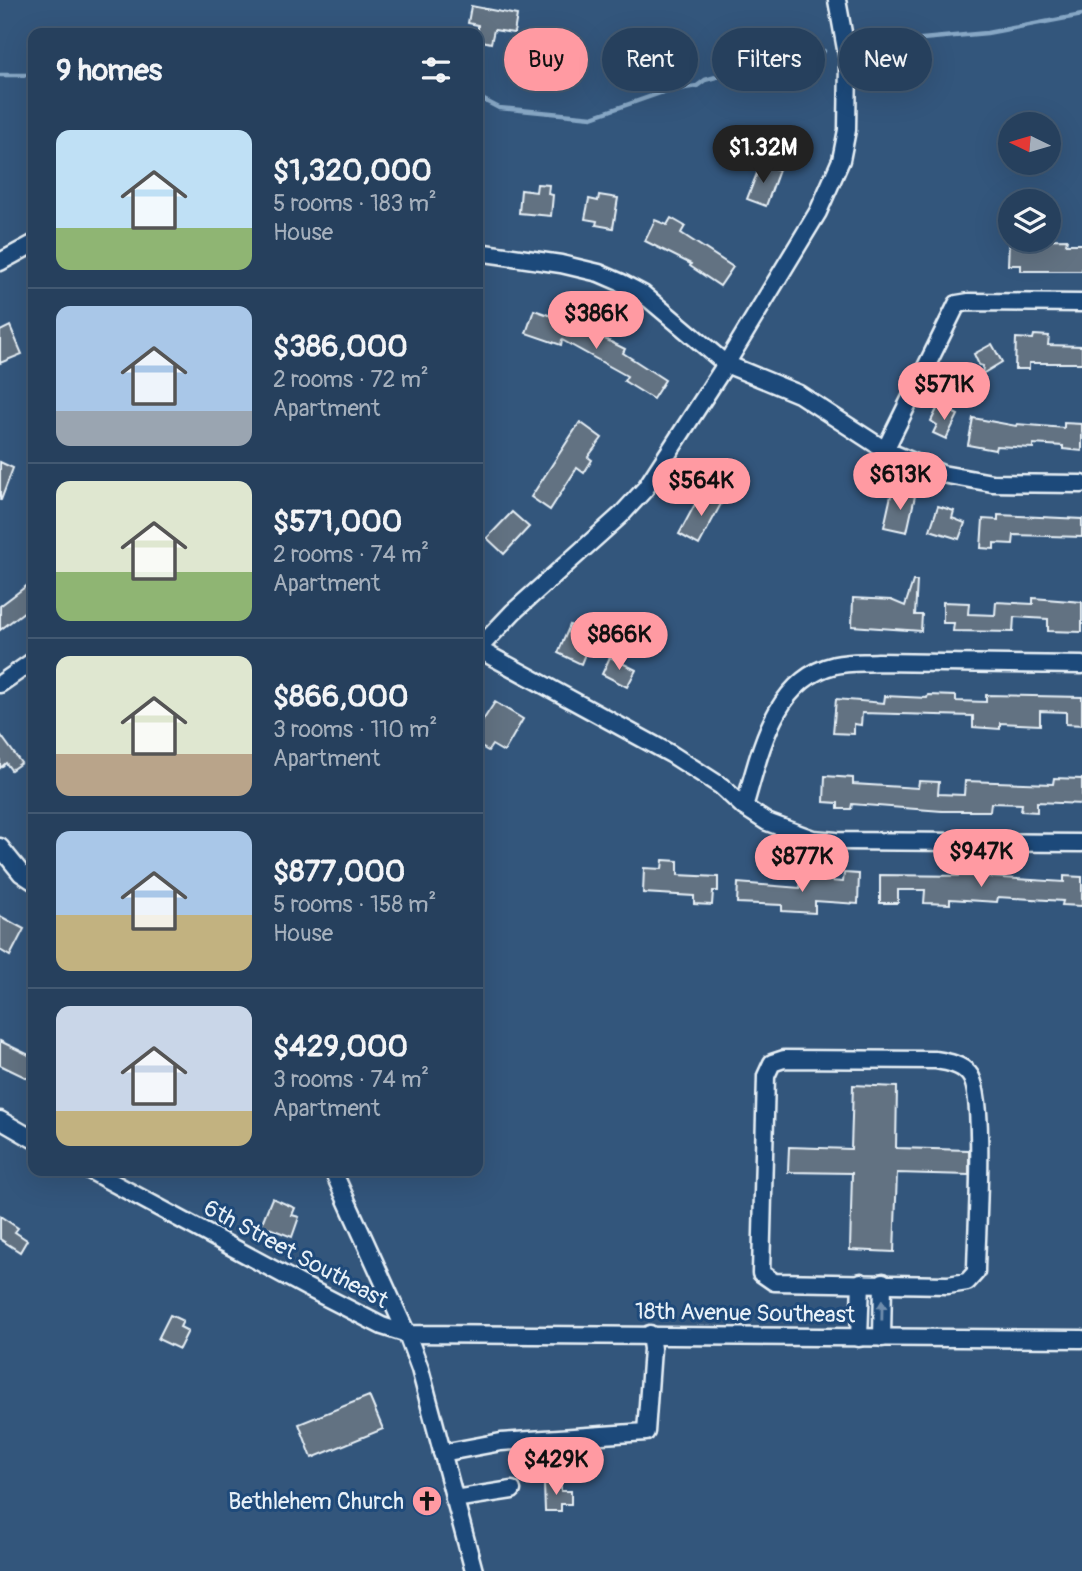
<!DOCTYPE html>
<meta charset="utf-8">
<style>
:root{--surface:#26405d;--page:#2e4763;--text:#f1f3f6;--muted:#a4afbc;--line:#425972;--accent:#ff9aa2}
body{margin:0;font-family:Pangolin,sans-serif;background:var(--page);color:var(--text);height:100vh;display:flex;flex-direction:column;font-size:26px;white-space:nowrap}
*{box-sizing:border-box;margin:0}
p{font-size:23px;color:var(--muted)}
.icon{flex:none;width:38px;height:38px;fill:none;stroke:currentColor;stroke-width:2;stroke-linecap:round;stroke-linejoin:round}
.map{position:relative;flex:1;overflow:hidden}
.panel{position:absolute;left:28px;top:28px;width:455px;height:1148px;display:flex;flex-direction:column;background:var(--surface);border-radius:14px;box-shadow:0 7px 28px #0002,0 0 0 2px var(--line)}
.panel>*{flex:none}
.hud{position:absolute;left:504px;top:28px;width:472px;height:63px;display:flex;gap:14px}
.needle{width:46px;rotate:275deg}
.controls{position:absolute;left:998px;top:112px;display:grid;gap:14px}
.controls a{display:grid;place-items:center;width:63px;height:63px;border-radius:50%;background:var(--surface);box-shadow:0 7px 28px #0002,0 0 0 2px var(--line);font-size:35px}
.price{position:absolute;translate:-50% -60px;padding:0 16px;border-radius:24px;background:var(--accent);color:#111;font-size:23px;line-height:46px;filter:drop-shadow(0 2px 4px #0008)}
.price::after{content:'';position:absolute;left:50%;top:42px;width:21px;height:16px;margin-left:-10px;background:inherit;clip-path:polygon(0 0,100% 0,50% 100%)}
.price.selected{background:#222;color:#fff}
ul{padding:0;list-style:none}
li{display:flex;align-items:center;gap:21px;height:175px;padding:0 28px}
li+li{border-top:2px solid var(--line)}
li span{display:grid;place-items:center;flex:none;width:196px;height:140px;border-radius:14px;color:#555}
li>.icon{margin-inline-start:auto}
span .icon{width:84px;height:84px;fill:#fffc;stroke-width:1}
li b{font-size:30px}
h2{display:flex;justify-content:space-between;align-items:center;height:84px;padding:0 28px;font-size:30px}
.chip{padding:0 24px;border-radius:32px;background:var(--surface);box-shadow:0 7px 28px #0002,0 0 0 2px var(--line);font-size:24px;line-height:63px}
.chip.selected{background:var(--accent);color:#111}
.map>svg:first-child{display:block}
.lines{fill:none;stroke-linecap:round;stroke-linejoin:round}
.stream{stroke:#87a7c5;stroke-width:4.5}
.building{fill:#627282;stroke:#e8f1f8;stroke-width:2}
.minor-casing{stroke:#e8f1f8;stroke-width:21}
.minor{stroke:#1f4a7a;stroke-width:16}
.oneway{fill:#6f8dac}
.labels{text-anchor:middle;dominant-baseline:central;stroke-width:6;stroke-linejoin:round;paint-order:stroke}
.street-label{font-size:23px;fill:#e8f1f8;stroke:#1f4a7a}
.poi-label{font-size:23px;fill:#e8f1f8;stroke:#1f4a7a;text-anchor:end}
</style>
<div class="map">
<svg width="1082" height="1571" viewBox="0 0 1082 1571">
<rect width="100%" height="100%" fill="#33567c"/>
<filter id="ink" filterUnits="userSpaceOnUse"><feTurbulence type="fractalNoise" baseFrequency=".0143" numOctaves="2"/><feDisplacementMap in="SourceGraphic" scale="14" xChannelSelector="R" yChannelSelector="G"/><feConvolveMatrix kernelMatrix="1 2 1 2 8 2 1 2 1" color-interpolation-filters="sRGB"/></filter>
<g filter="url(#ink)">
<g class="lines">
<g class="stream">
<path d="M868,44L987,33L1082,15"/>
<path d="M0,75H33"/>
<path d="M478,97L499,108L592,117L666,91L697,86L705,80L800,54L824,51"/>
</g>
</g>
<g class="building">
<path d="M471,6L517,15L514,33L494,30L491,43L478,40V25L468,23Z"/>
<path d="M634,49H659V77H635L634,73L619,74V55H634Z"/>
<path d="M761,163L779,170L766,206L747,199Z"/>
<path d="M537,184L549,185L548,194L553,195L551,216L519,213L521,190L536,192Z"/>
<path d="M599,195L618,198L613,228L596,225L597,221L585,219L589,199L598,201Z"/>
<path d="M671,218L685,226L681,233L733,267L720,286L690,266L691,264L645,241L655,220L667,225Z"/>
<path d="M1067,239L1066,244H1082V271H1021V265H1008L1009,240Z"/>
<path d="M534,310L569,322L599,340L601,337L625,349L623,353L665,380L653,399L624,381L627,376L562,340L561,345L526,333Z"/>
<path d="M10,326L22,354L0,363V331Z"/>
<path d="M1034,335L1049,336L1048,345L1082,346V363H1029V369H1015L1016,338L1033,339Z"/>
<path d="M992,344L1002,362L982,374L983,366L979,365L974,354Z"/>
<path d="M939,405L958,415L946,439L933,433L937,425L931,421Z"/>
<path d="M973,418L1016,426L1017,424L1064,428V423L1082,424V451L1063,449V446L1033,444V448L996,446L995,450L968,445Z"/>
<path d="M580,422L602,438L588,457L592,460L584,473L577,468L550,510L531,497Z"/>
<path d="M0,462L13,468L1,500H0Z"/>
<path d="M702,491L722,502L699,545L679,534Z"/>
<path d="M892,491L915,496L907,532L884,527Z"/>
<path d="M938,506L954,511L952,518L965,523L959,539L930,530Z"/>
<path d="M512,512L529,527L504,554L487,538Z"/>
<path d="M998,515L1082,519V537L1014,535L1013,544L994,543V549L981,548L983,519L998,520Z"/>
<path d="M33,581V605L0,630V606Z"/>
<path d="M913,581H917L915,615H922L921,631L852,626L853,598L891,600L905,606Z"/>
<path d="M1033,598L1082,602V632L1048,631V619L1014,617L1013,632L953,631L954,623H943V602L969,603L968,614L995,615L996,602L1033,604Z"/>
<path d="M583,621L596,627L581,664L558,653L570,625L579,630Z"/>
<path d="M610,657L636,670L627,687L602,674Z"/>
<path d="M928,695L956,696V701L986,702V695L1082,697V725L1066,724V712L1040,711V725L1000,723V729L973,727V716L862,713L861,725L854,724V734L833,733L836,699L884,703L885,696L927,698Z"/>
<path d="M495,702L523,719L504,752L492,745L488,751L478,745V728Z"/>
<path d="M0,734L21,763L11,770L6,763L0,768Z"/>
<path d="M825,776L853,778V784L918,788L919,781L939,782L938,794L964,795L965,781L1053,784L1054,778L1082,779V804L1037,802V812L1021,811L1022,804L991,803L990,811H942L852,804L851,809H838V803L824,802Z"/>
<path d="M663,860L678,861V875L718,877V891H713L712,905L694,904V896L643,893L644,868L662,869Z"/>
<path d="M844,873L859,874L858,904L815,901V913L782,911V905L737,903L738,883L800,888L801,879L843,882Z"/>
<path d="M880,875L971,876L1064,882V876L1082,877V906L1062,905L1063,901L998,897L997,902L950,899V904L924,903L925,890H898V903H880Z"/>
<path d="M0,916L24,929L10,956L0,950Z"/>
<path d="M0,1041L33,1057V1081L0,1065Z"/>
<path d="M853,1085L897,1087L896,1148L969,1150V1175L897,1173L894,1252L850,1250L852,1173L788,1172L789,1147L851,1149Z"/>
<path d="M272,1198L295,1208L292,1215L299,1217L292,1237L261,1225Z"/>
<path d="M0,1216L18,1228L15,1232L27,1240L20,1252L0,1239Z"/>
<path d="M170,1315L183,1321L180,1327L188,1331L179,1349L158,1339Z"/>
<path d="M369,1396L383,1429L312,1458L299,1424Z"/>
<path d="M544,1484H561V1491H571V1504H561V1511H545Z"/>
</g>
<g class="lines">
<g class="minor-casing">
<g id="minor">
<path d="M478,252L561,264L599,273L622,283L643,294L726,364L799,394L885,450L942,474L992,483L1082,484"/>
<path d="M0,262L33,244"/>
<path d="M885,450L957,304L969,302L1082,303"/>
<path d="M478,649L513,612L621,515L645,489L726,364L818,212L841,160L847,130L848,60L837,0"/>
<path d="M478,649L671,754L721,786L744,807L767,822L813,839L836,841L1082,843"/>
<path d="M0,684L33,661"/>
<path d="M744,807C760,755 772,680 835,665C849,662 863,663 878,662L1082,665"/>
<path d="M0,847L21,873L33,881"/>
<path d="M784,1059L935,1060C947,1062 961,1064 969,1074C987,1093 976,1238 976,1272L967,1282L948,1285L774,1282L761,1273L766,1076L772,1063Z"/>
<path d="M0,1120L33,1139"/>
<path d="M91,1171L308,1288L382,1326L407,1334L1082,1339"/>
<path d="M333,1171L407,1334L420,1369L474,1571"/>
<path d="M859,1338L861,1282"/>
<path d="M882,1338L883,1282"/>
<path d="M442,1453L501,1442L646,1432L652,1349L650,1334"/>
<path d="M454,1499L512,1490"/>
</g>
</g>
<use href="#minor" class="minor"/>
</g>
<defs><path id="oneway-solid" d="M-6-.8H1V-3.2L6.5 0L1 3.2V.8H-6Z" transform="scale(1.75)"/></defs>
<use class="oneway" href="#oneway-solid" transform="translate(882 1310) rotate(-89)"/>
</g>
<defs>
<g id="church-disc" transform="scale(1.575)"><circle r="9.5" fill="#ff9aa2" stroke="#1f4a7a"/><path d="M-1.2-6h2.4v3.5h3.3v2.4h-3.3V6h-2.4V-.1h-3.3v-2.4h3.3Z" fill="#111"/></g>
</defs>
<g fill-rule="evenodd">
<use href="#church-disc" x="427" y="1501"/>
</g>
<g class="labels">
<g class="street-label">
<text transform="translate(296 1254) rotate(28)">6th Street Southeast</text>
<text transform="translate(745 1313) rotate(1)">18th Avenue Southeast</text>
</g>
<g class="poi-label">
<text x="404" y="1501">Bethlehem Church</text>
</g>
</g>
</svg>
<div class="controls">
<a><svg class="needle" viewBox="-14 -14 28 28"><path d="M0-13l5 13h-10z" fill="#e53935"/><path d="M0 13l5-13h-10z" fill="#a4afbc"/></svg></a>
<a><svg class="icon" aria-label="layers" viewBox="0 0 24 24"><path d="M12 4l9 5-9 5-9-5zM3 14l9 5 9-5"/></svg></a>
</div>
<b class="price selected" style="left:763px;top:185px">$1.32M</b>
<b class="price" style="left:596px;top:351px">$386K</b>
<b class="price" style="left:944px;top:422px">$571K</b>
<b class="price" style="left:900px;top:512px">$613K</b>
<b class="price" style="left:701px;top:518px">$564K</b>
<b class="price" style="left:619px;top:672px">$866K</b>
<b class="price" style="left:981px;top:889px">$947K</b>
<b class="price" style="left:802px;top:894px">$877K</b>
<b class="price" style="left:556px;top:1497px">$429K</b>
<div class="hud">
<a class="chip selected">Buy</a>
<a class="chip">Rent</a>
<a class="chip">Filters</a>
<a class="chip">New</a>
</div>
<section class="panel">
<h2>9 homes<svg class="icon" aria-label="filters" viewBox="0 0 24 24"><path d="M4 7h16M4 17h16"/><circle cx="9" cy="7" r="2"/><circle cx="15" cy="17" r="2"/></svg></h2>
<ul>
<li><span style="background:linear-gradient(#bfe0f5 70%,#8fb573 0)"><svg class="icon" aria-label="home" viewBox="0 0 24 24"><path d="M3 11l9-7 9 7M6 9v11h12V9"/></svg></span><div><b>$1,320,000</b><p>5 rooms · 183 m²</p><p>House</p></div></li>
<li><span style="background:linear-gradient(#a9c7e8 75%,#9aa5b1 0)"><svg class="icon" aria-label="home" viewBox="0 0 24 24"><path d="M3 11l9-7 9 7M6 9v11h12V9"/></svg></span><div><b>$386,000</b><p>2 rooms · 72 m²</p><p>Apartment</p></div></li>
<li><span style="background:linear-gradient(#dfe7d0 65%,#8fb573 0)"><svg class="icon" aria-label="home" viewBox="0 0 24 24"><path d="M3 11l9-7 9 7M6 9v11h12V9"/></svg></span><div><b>$571,000</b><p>2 rooms · 74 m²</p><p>Apartment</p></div></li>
<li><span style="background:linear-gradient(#dfe7d0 70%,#b9a48a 0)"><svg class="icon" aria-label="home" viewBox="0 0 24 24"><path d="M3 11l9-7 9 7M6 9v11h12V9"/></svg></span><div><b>$866,000</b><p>3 rooms · 110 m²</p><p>Apartment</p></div></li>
<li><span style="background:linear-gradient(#a9c7e8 60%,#c2b280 0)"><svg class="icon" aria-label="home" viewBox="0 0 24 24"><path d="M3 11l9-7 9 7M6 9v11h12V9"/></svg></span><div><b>$877,000</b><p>5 rooms · 158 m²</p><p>House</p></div></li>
<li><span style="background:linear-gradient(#c9d6e8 75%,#c2b280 0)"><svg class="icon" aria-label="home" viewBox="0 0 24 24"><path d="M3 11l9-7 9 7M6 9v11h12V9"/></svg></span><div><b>$429,000</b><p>3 rooms · 74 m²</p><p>Apartment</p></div></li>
</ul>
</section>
</div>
